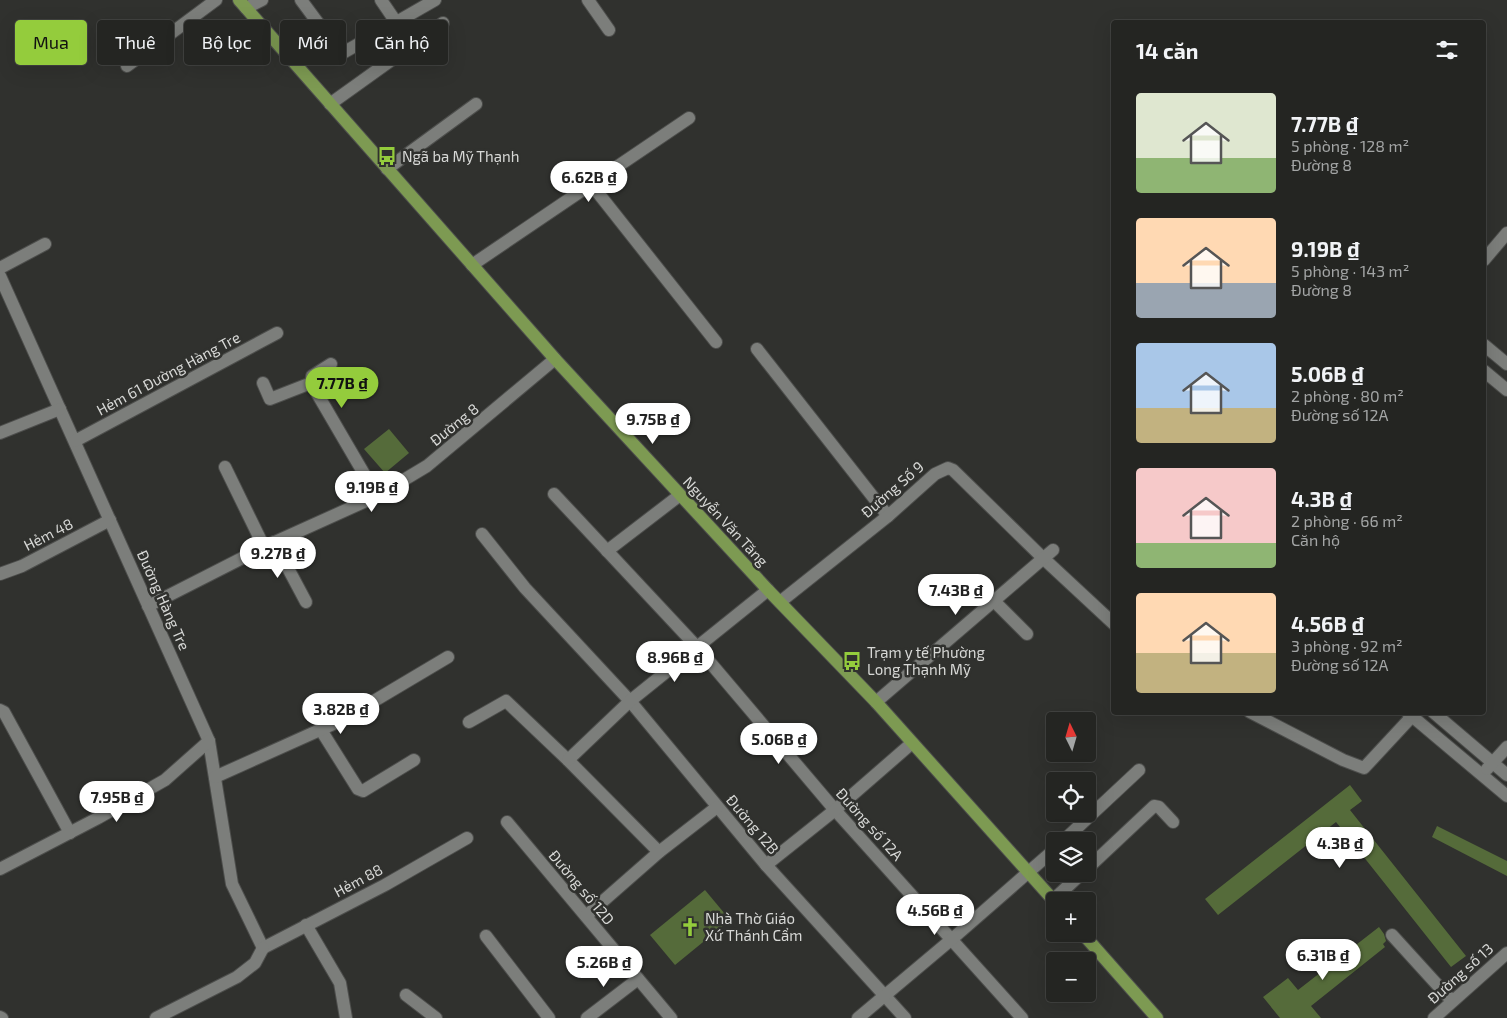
<!DOCTYPE html>
<html lang="vi">
<meta charset="utf-8">
<style>
:root{--surface:#242522;--page:#30312f;--text:#f1f3f6;--muted:#a3a5a5;--line:#414240;--accent:#94cc3c}
body{margin:0;font-family:"Exo 2",sans-serif;background:var(--page);color:var(--text);height:100vh;display:flex;flex-direction:column;font-size:19px;white-space:nowrap}
*{box-sizing:border-box;margin:0}
p{font-size:16px;color:var(--muted)}
.icon{flex:none;width:28px;height:28px;fill:none;stroke:currentColor;stroke-width:2;stroke-linecap:round;stroke-linejoin:round}
.map{position:relative;flex:1;overflow:hidden}
.drawer{position:absolute;left:1111px;top:20px;width:375px;height:695px;display:flex;flex-direction:column;background:var(--surface);border-radius:5px;box-shadow:0 5px 20px #0002,0 0 0 1px var(--line)}
.drawer>*{flex:none}
.hud{position:absolute;left:15px;top:20px;width:475px;height:45px;display:flex;gap:10px}
.needle{width:32px;rotate:355deg}
.controls{position:absolute;left:1046px;top:712px;display:grid;gap:10px}
.controls a{display:grid;place-items:center;width:50px;height:50px;border-radius:5px;background:var(--surface);box-shadow:0 5px 20px #0002,0 0 0 1px var(--line);font-size:25px}
.price{position:absolute;translate:-50% -42px;padding:0 11px;border-radius:18px;background:#fff;color:#222;font-size:16px;line-height:32px;filter:drop-shadow(0 1px 2px #0008)}
.price::after{content:'';position:absolute;left:50%;top:30px;width:15px;height:11px;margin-left:-8px;background:inherit;clip-path:polygon(0 0,100% 0,50% 100%)}
.price.selected{background:var(--accent);color:#111}
ul{padding:0;list-style:none}
li{display:flex;align-items:center;gap:15px;height:125px;padding:0 25px}
li span{display:grid;place-items:center;flex:none;width:140px;height:100px;border-radius:5px;color:#555}
li>.icon{margin-inline-start:auto}
span .icon{width:60px;height:60px;fill:#fffc;stroke-width:1}
li b{font-size:21px}
h2{display:flex;justify-content:space-between;align-items:center;height:60px;padding:0 25px;font-size:21px}
.tag{padding:0 18px;border-radius:5px;background:var(--surface);box-shadow:0 5px 20px #0002,0 0 0 1px var(--line);font-size:18px;line-height:45px}
.tag.selected{background:var(--accent);color:#111}
.map>svg:first-child{display:block}
.building{fill:#556b3a}
.lines{fill:none;stroke-linecap:round;stroke-linejoin:round}
.minor-casing{stroke:#4d4e4c;stroke-width:14}
.major-casing{stroke:#4d4e4c;stroke-width:14}
.minor{stroke:#7c7e7b;stroke-width:12}
.major{stroke:#7d9a52;stroke-width:12}
.labels{text-anchor:middle;dominant-baseline:central;stroke-width:5;stroke-linejoin:round;paint-order:stroke}
.poi-label{font-size:15px;fill:#d7d8d6;stroke:#30312e;text-anchor:start}
.street-label{font-size:15px;fill:#d7d8d6;stroke:#30312e}
</style>
<div class="map">
<svg width="1507" height="1018" viewBox="0 0 1507 1018">
<rect width="100%" height="100%" fill="#30312e"/>
<g class="building">
<path d="M389,429L409,453L385,473L364,449Z"/>
<path d="M1350,785L1362,801L1350,810L1466,956L1451,967L1336,822L1218,915L1205,899Z"/>
<path d="M1437,826L1507,861V876L1432,837Z"/>
<path d="M705,890L730,920L675,965L650,935Z"/>
<path d="M1379,927L1384,934L1386,941L1383,944L1385,947L1311,1006L1321,1018H1280L1263,997L1288,978L1298,990Z"/>
</g>
<g class="lines">
<g class="minor-casing">
<g id="minor">
<path d="M301,0L341,54L435,0"/>
<path d="M381,0L396,22"/>
<path d="M588,0L609,30"/>
<path d="M246,8L262,0"/>
<path d="M127,66L216,0"/>
<path d="M330,104L443,23"/>
<path d="M387,169L476,104"/>
<path d="M591,184L716,342"/>
<path d="M1484,260L1507,233"/>
<path d="M472,265L689,118"/>
<path d="M0,268L45,244"/>
<path d="M0,276L209,741L232,884L263,948"/>
<path d="M1484,345L1507,364"/>
<path d="M757,349L888,516"/>
<path d="M1484,371L1507,390"/>
<path d="M263,383L270,399L311,383L377,496"/>
<path d="M311,383L312,376L331,364"/>
<path d="M0,433L60,409"/>
<path d="M75,441L277,333"/>
<path d="M225,467L264,547"/>
<path d="M554,494L697,647L835,810L1022,1018"/>
<path d="M482,534L525,588L630,701L766,865L905,1018"/>
<path d="M274,542L306,602"/>
<path d="M607,551L680,495"/>
<path d="M0,574L22,566L110,520"/>
<path d="M994,601L1027,634"/>
<path d="M780,602L888,516L935,474L948,468L953,470L1043,558L1114,624"/>
<path d="M148,606L264,547L377,496L427,466L555,359"/>
<path d="M876,702L1053,550"/>
<path d="M0,710L4,712L70,833"/>
<path d="M1250,712L1343,760L1364,768L1416,712"/>
<path d="M1407,712L1507,796"/>
<path d="M1433,712L1507,775"/>
<path d="M469,722L506,701L568,760L659,852"/>
<path d="M321,730L358,789L363,791L414,760"/>
<path d="M568,760L630,701L768,590"/>
<path d="M1487,769L1507,747"/>
<path d="M215,777L342,720L448,657"/>
<path d="M507,822L671,1018"/>
<path d="M1063,841L1139,770"/>
<path d="M766,865L835,810L912,743"/>
<path d="M1088,868L1154,806L1159,807L1173,822"/>
<path d="M0,869L98,818L165,780L209,741"/>
<path d="M1053,900L1081,874"/>
<path d="M586,916L659,852L717,807"/>
<path d="M306,925L340,983L346,1018"/>
<path d="M1392,935L1452,1001"/>
<path d="M486,936L549,1018"/>
<path d="M263,948L385,885L467,838"/>
<path d="M406,995L436,1018"/>
<path d="M0,1017L2,1018"/>
<path d="M156,1018L237,977L255,963L263,948"/>
<path d="M587,1018L638,979"/>
<path d="M858,1018L952,939L1055,849"/>
<path d="M1434,1018L1507,953"/>
</g>
</g>
<g class="major-casing">
<g id="major">
<path d="M239,0L555,359L768,590L876,702L1055,902"/>
<path d="M1083,934L1157,1018"/>
</g>
</g>
<use href="#minor" class="minor"/>
<use href="#major" class="major"/>
</g>
<defs>
<g id="bus-bare" transform="scale(1.5)"><path d="M-5-6H5V4H4V6H2V4H-2V6H-4V4H-5ZM-3.5-4V0h7V-4ZM-3.5 1.2v1.5H-2V1.2ZM2 1.2v1.5H3.5V1.2Z" fill="#94cc3c" stroke="#30312e" stroke-width="2.5" paint-order="stroke"/></g>
<g id="church-bare" transform="scale(1.5)"><path d="M-1.2-6h2.4v3.5h3.3v2.4h-3.3V6h-2.4V-.1h-3.3v-2.4h3.3Z" fill="#94cc3c" stroke="#30312e" stroke-width="2.5" paint-order="stroke"/></g>
</defs>
<g fill-rule="evenodd">
<use href="#bus-bare" x="387" y="156"/>
<use href="#bus-bare" x="852" y="661"/>
<use href="#church-bare" x="690" y="927"/>
</g>
<g class="labels">
<g class="poi-label">
<text x="402" y="156">Ngã ba Mỹ Thạnh</text>
<text x="867" y="652">Trạm y tế Phường<tspan x="867" dy="17">Long Thạnh Mỹ</tspan></text>
<text x="705" y="918">Nhà Thờ Giáo<tspan x="705" dy="17">Xứ Thánh Cẩm</tspan></text>
</g>
<g class="street-label">
<text transform="translate(168 373) rotate(-28)">Hẻm 61 Đường Hàng Tre</text>
<text transform="translate(454 424) rotate(-39)">Đường 8</text>
<text transform="translate(892 489) rotate(-41)">Đường Số 9</text>
<text transform="translate(726 521) rotate(47)">Nguyễn Văn Tăng</text>
<text transform="translate(48 534) rotate(-27)">Hẻm 48</text>
<text transform="translate(164 600) rotate(66)">Đường Hàng Tre</text>
<text transform="translate(753 824) rotate(50)">Đường 12B</text>
<text transform="translate(870 824) rotate(48)">Đường số 12A</text>
<text transform="translate(358 880) rotate(-28)">Hẻm 88</text>
<text transform="translate(582 887) rotate(50)">Đường số 12D</text>
<text transform="translate(1460 973) rotate(-42)">Đường số 13</text>
</g>
</g>
</svg>
<div class="controls">
<a><svg class="needle" viewBox="-14 -14 28 28"><path d="M0-13l5 13h-10z" fill="#e53935"/><path d="M0 13l5-13h-10z" fill="#a3a5a5"/></svg></a>
<a><svg class="icon" aria-label="locate" viewBox="0 0 24 24"><circle cx="12" cy="12" r="6"/><path d="M12 2v4M12 18v4M2 12h4M18 12h4"/></svg></a>
<a><svg class="icon" aria-label="layers" viewBox="0 0 24 24"><path d="M12 4l9 5-9 5-9-5zM3 14l9 5 9-5"/></svg></a>
<a>+</a>
<a>−</a>
</div>
<b class="price" style="left:589px;top:203px">6.62B ₫</b>
<b class="price selected" style="left:342px;top:409px">7.77B ₫</b>
<b class="price" style="left:653px;top:445px">9.75B ₫</b>
<b class="price" style="left:372px;top:513px">9.19B ₫</b>
<b class="price" style="left:278px;top:579px">9.27B ₫</b>
<b class="price" style="left:956px;top:616px">7.43B ₫</b>
<b class="price" style="left:675px;top:683px">8.96B ₫</b>
<b class="price" style="left:341px;top:735px">3.82B ₫</b>
<b class="price" style="left:779px;top:765px">5.06B ₫</b>
<b class="price" style="left:117px;top:823px">7.95B ₫</b>
<b class="price" style="left:1340px;top:869px">4.3B ₫</b>
<b class="price" style="left:935px;top:936px">4.56B ₫</b>
<b class="price" style="left:1323px;top:981px">6.31B ₫</b>
<b class="price" style="left:604px;top:988px">5.26B ₫</b>
<div class="hud">
<a class="tag selected">Mua</a>
<a class="tag">Thuê</a>
<a class="tag">Bộ lọc</a>
<a class="tag">Mới</a>
<a class="tag">Căn hộ</a>
</div>
<section class="drawer">
<h2>14 căn<svg class="icon" aria-label="filters" viewBox="0 0 24 24"><path d="M4 7h16M4 17h16"/><circle cx="9" cy="7" r="2"/><circle cx="15" cy="17" r="2"/></svg></h2>
<ul>
<li><span style="background:linear-gradient(#dfe7d0 65%,#8fb573 0)"><svg class="icon" aria-label="home" viewBox="0 0 24 24"><path d="M3 11l9-7 9 7M6 9v11h12V9"/></svg></span><div><b>7.77B ₫</b><p>5 phòng · 128 m²</p><p>Đường 8</p></div></li>
<li><span style="background:linear-gradient(#ffd9b3 65%,#9aa5b1 0)"><svg class="icon" aria-label="home" viewBox="0 0 24 24"><path d="M3 11l9-7 9 7M6 9v11h12V9"/></svg></span><div><b>9.19B ₫</b><p>5 phòng · 143 m²</p><p>Đường 8</p></div></li>
<li><span style="background:linear-gradient(#a9c7e8 65%,#c2b280 0)"><svg class="icon" aria-label="home" viewBox="0 0 24 24"><path d="M3 11l9-7 9 7M6 9v11h12V9"/></svg></span><div><b>5.06B ₫</b><p>2 phòng · 80 m²</p><p>Đường số 12A</p></div></li>
<li><span style="background:linear-gradient(#f6c9c9 75%,#8fb573 0)"><svg class="icon" aria-label="home" viewBox="0 0 24 24"><path d="M3 11l9-7 9 7M6 9v11h12V9"/></svg></span><div><b>4.3B ₫</b><p>2 phòng · 66 m²</p><p>Căn hộ</p></div></li>
<li><span style="background:linear-gradient(#ffd9b3 60%,#c2b280 0)"><svg class="icon" aria-label="home" viewBox="0 0 24 24"><path d="M3 11l9-7 9 7M6 9v11h12V9"/></svg></span><div><b>4.56B ₫</b><p>3 phòng · 92 m²</p><p>Đường số 12A</p></div></li>
</ul>
</section>
</div>
